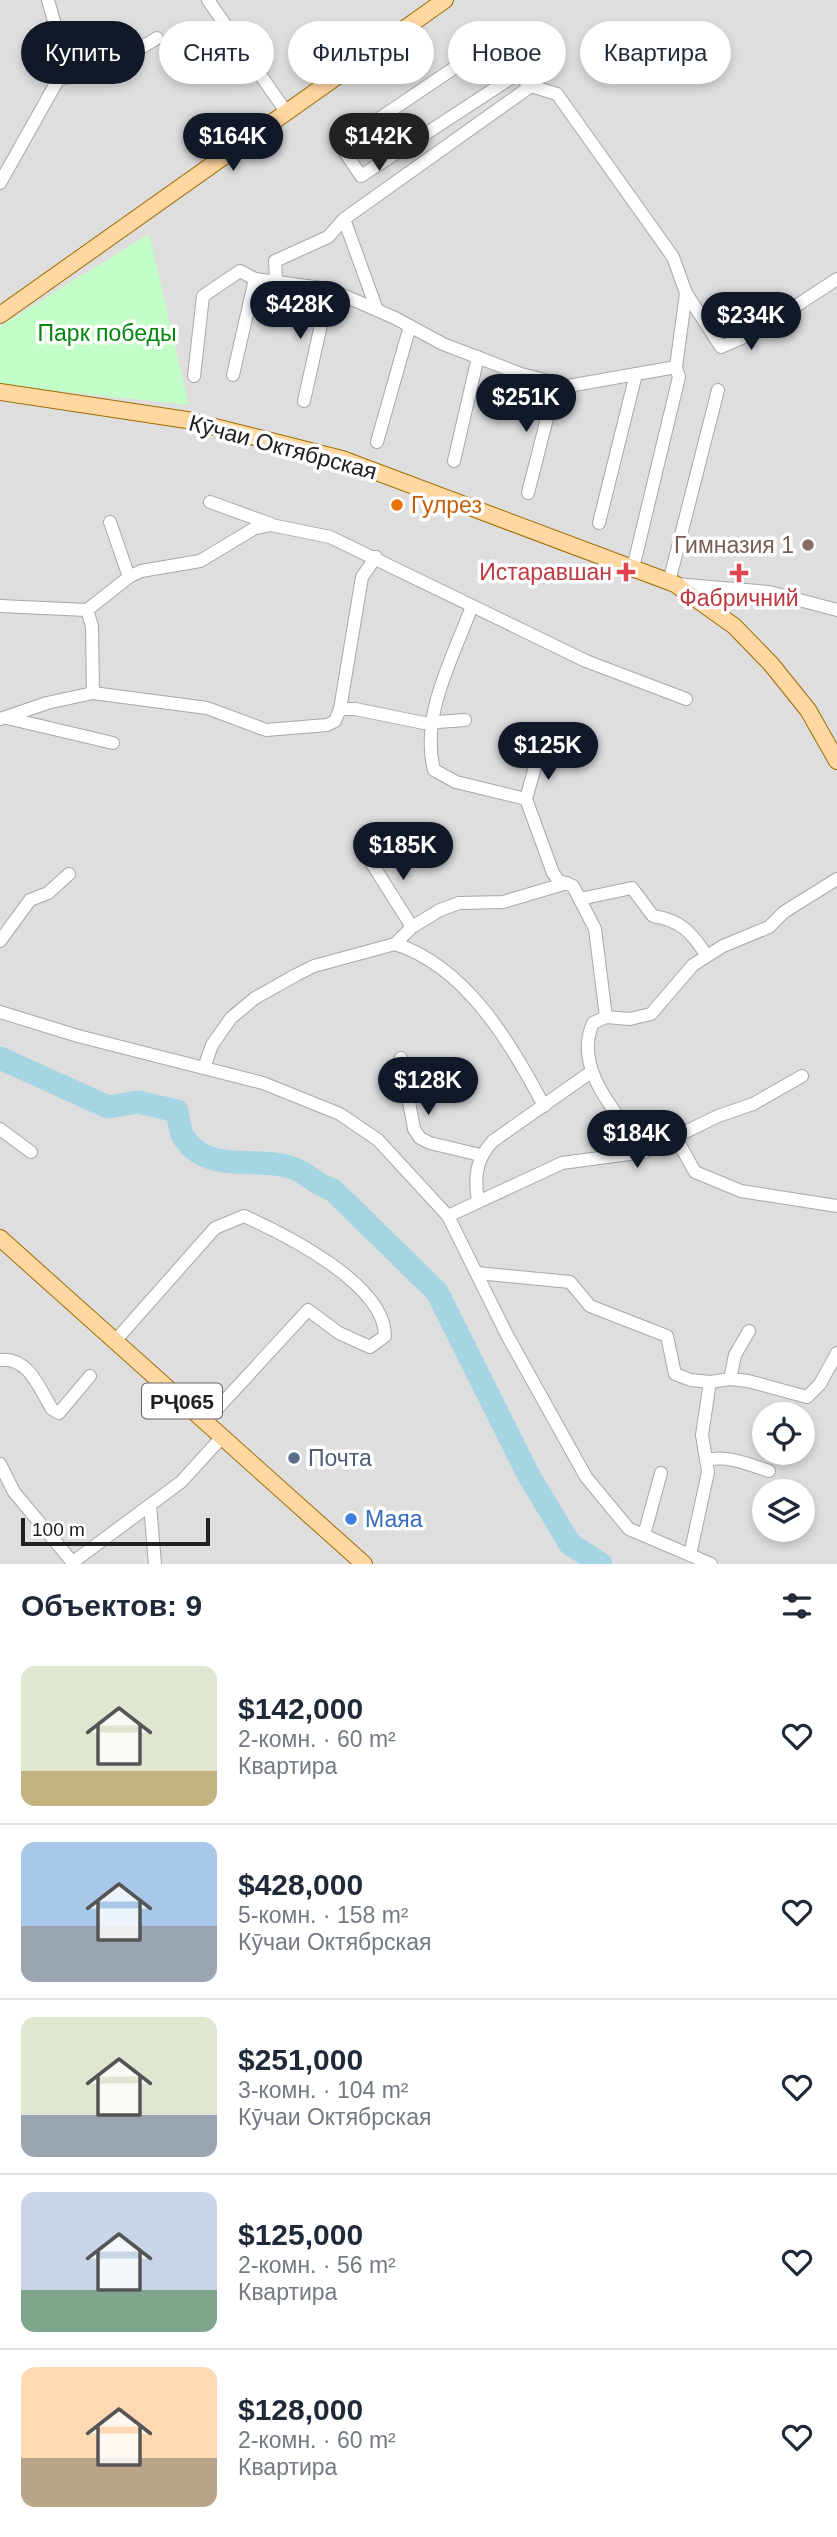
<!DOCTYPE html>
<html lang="ru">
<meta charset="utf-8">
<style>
:root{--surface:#fff;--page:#f2f2f3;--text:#1f2937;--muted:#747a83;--line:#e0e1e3;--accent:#111827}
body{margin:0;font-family:Arial,sans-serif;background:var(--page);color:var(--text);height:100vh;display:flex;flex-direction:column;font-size:26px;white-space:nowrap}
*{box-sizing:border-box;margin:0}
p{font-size:23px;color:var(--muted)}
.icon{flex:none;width:38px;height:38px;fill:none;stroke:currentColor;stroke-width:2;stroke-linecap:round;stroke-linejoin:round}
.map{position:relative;height:1564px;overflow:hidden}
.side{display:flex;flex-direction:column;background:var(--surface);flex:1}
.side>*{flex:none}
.banner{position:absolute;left:21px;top:21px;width:796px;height:63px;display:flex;gap:14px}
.buttons{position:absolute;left:752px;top:1402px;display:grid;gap:14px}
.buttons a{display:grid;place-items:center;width:63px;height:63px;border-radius:50%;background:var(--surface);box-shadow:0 4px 10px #0003;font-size:35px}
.scale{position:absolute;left:21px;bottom:18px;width:189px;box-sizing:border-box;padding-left:7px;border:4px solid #212121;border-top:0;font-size:19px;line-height:24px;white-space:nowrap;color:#212121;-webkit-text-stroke:5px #fff;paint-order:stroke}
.price{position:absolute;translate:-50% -60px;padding:0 16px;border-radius:24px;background:var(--accent);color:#fff;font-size:23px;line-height:46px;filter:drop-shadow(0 2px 4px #0008)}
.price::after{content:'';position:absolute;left:50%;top:42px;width:21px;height:16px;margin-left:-10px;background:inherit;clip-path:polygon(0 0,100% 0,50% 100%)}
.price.selected{background:#222;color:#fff}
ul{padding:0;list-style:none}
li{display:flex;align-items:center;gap:21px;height:175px;padding:0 21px}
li+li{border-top:2px solid var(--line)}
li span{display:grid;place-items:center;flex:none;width:196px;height:140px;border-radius:14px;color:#555}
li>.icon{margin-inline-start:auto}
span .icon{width:84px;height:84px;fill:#fffc;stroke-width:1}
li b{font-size:30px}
h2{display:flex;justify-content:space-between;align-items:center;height:84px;padding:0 21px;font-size:30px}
.pill{padding:0 24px;border-radius:32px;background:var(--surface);box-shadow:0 4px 10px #0003;font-size:24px;line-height:63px}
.pill.selected{background:var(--accent);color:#fff}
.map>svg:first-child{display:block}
.residential{fill:#dfdede;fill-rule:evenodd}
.park{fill:#c3fec8}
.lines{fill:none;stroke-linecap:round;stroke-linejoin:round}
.river{stroke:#a5d4e3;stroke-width:23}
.minor-casing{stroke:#a8a8a8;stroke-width:14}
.major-casing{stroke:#9f6c00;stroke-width:18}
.minor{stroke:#fff;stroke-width:12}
.major{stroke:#ffd7a0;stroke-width:16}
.food-dot{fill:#e8710a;stroke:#fff;stroke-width:2.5}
.education-dot{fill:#8d6e63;stroke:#fff;stroke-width:2.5}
.health-dot{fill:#e0444e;stroke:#fff;stroke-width:2.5}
.service-dot{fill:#5c6f8a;stroke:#fff;stroke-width:2.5}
.shop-dot{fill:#3f7fe0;stroke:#fff;stroke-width:2.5}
.labels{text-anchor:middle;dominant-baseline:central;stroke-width:7;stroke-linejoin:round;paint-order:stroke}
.shield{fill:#fff;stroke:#646464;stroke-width:2}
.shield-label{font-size:21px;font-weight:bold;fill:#212121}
.park-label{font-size:23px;fill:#038610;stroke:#fff}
.street-label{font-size:23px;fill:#212121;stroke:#fff}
.food-label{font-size:23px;fill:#c56008;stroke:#fff;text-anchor:start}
.education-label{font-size:23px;fill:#785e54;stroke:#fff;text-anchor:end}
.health-label{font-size:23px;fill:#be3a42;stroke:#fff;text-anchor:end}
.service-label{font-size:23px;fill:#4e5e75;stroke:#fff;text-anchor:start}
.shop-label{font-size:23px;fill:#366cbe;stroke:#fff;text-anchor:start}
</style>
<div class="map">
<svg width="837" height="1564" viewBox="0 0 837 1564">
<rect width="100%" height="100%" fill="#f2efe7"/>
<path class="residential" d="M0,0H837V1564H0ZM765,1414H803V1452H765ZM765,1491H803V1530H765Z"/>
<path class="park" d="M149,234L189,405L0,385V326Z"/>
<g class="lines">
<path class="river" d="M0,1058L108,1107L138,1102L177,1111C179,1119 179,1131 184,1138C209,1176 259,1154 295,1169C310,1175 314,1184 333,1190L437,1292L529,1476L570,1544L601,1564"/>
<g class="minor-casing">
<g id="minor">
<path d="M208,0L287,113"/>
<path d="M503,35L517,61V74L361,176L340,145Z"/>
<path d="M517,74L531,86L557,94L673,257L686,293L676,367"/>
<path d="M59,79L101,72L157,38"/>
<path d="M0,183L64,69V57L48,0"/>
<path d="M344,219L377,310"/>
<path d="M276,280L275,261L328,237L344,219L531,86"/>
<path d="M686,293L721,347L756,332L837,279"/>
<path d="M233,375L255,279"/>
<path d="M194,376L203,296L240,271L255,279L329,289L395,318L443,344L521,374L568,386L676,367L679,377L633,568"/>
<path d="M304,401L329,289"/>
<path d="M377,442L410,326"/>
<path d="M454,461L478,357"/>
<path d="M528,493L556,383"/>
<path d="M210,502L271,524"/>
<path d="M110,522L129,577"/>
<path d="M599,523L636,374"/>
<path d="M669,582L718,390"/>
<path d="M675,584L769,592L837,610"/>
<path d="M0,606L87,610L129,577L141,571L200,561L255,528L271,525L330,537L586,661L686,699"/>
<path d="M472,606C453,658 420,715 434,770L456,782L526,799L553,873L559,881L573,886L595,929L606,1017"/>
<path d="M87,610L92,626L93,693"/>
<path d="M340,709L362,577L376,557"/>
<path d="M7,718L113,743"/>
<path d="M0,719L47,703L93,693L207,708L266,730L327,725L335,721L340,709H355L424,723L465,720"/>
<path d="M526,799L538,756"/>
<path d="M366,854L412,927"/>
<path d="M580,899L632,888L653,916C681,920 692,933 707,956"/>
<path d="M0,941L30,900L48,893L69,874"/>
<path d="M395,944C466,966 512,1045 544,1106"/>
<path d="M0,1012L78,1036L263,1083L340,1114L378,1140L448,1216L507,1335L586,1477L629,1529L711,1564"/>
<path d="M401,1058L414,1129L420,1138L430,1143L480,1155"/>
<path d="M204,1068L212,1045L231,1018L255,998L296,975L314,966L395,944L412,927L440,910L459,903L503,902L567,883"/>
<path d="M0,1129L31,1152"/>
<path d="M676,1138L695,1172L741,1191L837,1206"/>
<path d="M644,1152C619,1114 572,1070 593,1023L606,1017L630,1019L651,1014L693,965L723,946L769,927L784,912L837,879"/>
<path d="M478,1201C474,1176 476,1159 493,1141L591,1072"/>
<path d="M448,1216L562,1163L644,1152L718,1116L753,1104L802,1076"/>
<path d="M477,1273L570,1282L590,1306L667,1336L675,1374L691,1380L710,1382L730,1379L748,1381L807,1397L820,1384L837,1353"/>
<path d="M115,1341L215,1228L244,1216C286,1235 385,1284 385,1336L370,1347L339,1333L308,1310L205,1422"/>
<path d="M0,1360C29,1357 39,1388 52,1409L59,1413L90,1376"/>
<path d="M730,1379L735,1355L749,1331"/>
<path d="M706,1460C728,1455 748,1464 769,1471"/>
<path d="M0,1464L14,1492L74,1564"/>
<path d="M150,1505L155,1564"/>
<path d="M644,1535L661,1473"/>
<path d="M690,1555L708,1472L702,1435L710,1382"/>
<path d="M73,1562L181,1482L222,1437"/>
</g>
</g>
<g class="major-casing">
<g id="major">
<path d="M0,315L445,0"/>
<path d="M0,392L187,420L342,459L675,584L734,626L771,664L808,710L837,761"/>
<path d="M0,1238L364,1564"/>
</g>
</g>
<use href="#minor" class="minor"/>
<use href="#major" class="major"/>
</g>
<circle class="food-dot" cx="397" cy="505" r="7"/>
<circle class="education-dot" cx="808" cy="545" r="7"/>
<g class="health-dot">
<path d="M622.5 561.5h7v7h7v7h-7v7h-7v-7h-7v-7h7z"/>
<path d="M735.5 562.5h7v7h7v7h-7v7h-7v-7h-7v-7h7z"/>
</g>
<circle class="service-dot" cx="294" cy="1458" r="7"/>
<circle class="shop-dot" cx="351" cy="1519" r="7"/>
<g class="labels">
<rect class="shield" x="142" y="1383.5" width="80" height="35" rx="5"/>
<g class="shield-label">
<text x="182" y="1401">РҶ065</text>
</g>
<g class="park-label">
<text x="107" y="333">Парк победы</text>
</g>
<g class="street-label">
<text transform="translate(283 447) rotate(15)">Кӯчаи Октябрская</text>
</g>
<g class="food-label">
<text x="411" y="505">Гулрез</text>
</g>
<g class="education-label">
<text x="794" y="545">Гимназия 1</text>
</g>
<g class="health-label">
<text x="612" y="572">Истаравшан</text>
<text x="739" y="598" text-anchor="middle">Фабричний</text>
</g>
<g class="service-label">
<text x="308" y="1458">Почта</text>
</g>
<g class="shop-label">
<text x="365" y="1519">Маяа</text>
</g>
</g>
</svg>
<div class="buttons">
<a><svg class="icon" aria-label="locate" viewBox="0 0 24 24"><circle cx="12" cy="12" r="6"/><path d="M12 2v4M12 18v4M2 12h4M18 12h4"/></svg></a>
<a><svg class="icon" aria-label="layers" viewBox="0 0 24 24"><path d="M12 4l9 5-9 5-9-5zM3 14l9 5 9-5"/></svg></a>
</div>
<div class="scale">100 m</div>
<b class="price" style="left:233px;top:173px">$164K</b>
<b class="price selected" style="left:379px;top:173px">$142K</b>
<b class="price" style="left:300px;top:341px">$428K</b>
<b class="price" style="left:751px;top:352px">$234K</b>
<b class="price" style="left:526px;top:434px">$251K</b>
<b class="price" style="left:548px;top:782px">$125K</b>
<b class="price" style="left:403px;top:882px">$185K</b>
<b class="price" style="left:428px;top:1117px">$128K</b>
<b class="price" style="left:637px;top:1170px">$184K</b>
<div class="banner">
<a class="pill selected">Купить</a>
<a class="pill">Снять</a>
<a class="pill">Фильтры</a>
<a class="pill">Новое</a>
<a class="pill">Квартира</a>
</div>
</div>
<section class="side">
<h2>Объектов: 9<svg class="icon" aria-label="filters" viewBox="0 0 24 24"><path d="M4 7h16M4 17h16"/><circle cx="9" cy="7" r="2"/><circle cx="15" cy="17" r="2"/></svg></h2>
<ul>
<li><span style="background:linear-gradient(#dfe7d0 75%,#c2b280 0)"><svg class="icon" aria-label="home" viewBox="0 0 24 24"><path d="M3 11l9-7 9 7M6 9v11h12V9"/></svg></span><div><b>$142,000</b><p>2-комн. · 60 m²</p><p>Квартира</p></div><svg class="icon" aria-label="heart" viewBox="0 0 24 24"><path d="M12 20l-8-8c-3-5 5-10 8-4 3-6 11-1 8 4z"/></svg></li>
<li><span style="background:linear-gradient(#a9c7e8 60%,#9aa5b1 0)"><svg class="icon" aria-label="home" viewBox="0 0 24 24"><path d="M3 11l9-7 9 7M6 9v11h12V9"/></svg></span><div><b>$428,000</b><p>5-комн. · 158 m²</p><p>Кӯчаи Октябрская</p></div><svg class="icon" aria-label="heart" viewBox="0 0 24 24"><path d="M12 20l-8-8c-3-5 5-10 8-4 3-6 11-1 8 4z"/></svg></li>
<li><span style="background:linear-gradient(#dfe7d0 70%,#9aa5b1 0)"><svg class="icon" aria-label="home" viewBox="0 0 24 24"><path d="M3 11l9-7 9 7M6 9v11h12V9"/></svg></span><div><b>$251,000</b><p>3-комн. · 104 m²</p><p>Кӯчаи Октябрская</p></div><svg class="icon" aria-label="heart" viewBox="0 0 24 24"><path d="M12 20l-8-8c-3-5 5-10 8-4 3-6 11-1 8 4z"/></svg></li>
<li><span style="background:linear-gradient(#c9d6e8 70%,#7fa58c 0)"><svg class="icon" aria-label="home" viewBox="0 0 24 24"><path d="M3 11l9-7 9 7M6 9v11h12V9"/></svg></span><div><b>$125,000</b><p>2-комн. · 56 m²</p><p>Квартира</p></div><svg class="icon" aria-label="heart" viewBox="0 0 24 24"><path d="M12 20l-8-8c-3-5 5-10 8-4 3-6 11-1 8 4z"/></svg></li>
<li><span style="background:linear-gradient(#ffd9b3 65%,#b9a48a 0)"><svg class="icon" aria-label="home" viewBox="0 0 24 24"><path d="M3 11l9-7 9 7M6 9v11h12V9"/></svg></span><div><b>$128,000</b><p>2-комн. · 60 m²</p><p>Квартира</p></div><svg class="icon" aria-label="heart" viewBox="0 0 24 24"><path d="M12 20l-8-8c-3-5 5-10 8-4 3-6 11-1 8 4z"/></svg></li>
</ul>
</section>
